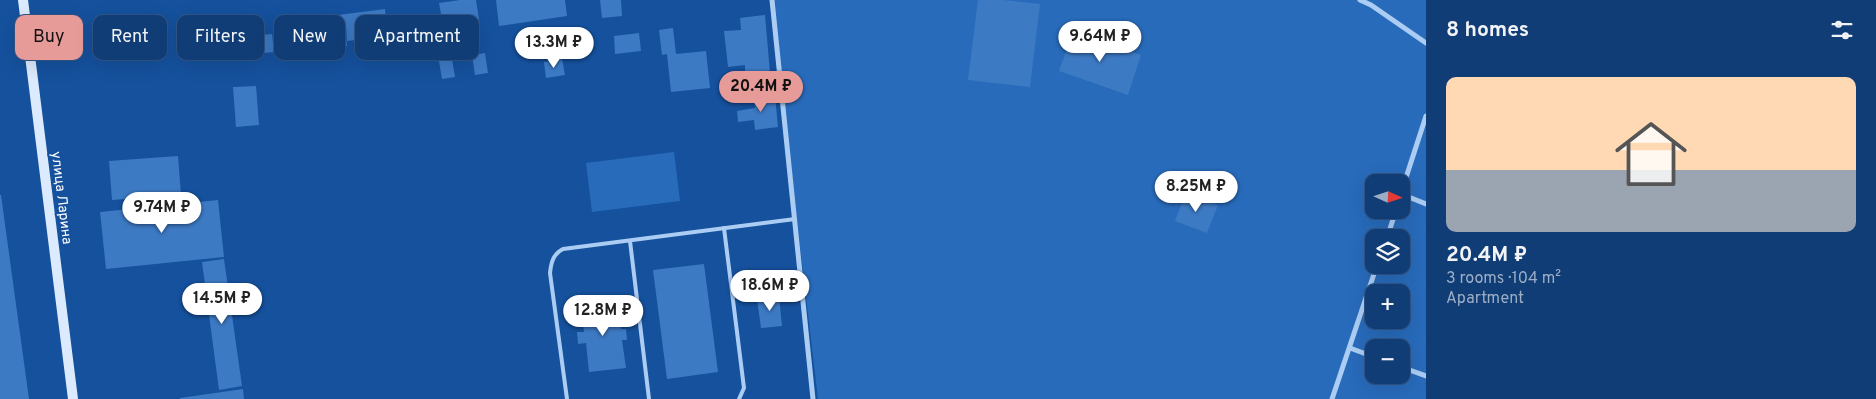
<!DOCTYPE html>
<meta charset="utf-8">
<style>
:root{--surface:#103d76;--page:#1e487e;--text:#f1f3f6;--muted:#9caec5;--line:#305688;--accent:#e69b98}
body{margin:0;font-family:Overpass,sans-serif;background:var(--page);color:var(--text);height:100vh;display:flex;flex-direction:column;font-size:19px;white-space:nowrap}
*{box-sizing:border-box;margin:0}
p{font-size:16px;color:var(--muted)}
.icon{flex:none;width:28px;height:28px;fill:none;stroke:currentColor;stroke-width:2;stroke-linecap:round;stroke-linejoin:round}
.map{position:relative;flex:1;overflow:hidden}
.details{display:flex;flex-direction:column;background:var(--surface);width:450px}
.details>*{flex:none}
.guide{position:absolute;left:15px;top:15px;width:475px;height:45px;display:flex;gap:10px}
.needle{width:32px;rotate:93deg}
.tools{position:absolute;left:1365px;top:174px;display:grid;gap:10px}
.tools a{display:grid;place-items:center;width:45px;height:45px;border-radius:10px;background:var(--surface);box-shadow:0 5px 20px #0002,0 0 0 1px var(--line);font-size:25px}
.price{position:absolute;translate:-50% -42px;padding:0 11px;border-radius:18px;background:#fff;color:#222;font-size:16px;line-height:32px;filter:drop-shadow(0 1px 2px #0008)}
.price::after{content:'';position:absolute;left:50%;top:30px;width:15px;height:11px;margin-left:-8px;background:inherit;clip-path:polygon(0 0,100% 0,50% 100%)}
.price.on{background:var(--accent);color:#111}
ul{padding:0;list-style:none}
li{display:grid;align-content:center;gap:10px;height:265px;padding:0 20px}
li+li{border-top:1px solid var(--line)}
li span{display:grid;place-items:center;height:155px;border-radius:10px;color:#555}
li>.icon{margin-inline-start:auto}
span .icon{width:90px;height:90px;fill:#fffc;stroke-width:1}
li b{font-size:21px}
h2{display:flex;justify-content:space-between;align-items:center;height:60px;padding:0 20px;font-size:21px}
.pill{padding:0 18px;border-radius:10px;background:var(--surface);box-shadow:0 5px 20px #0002,0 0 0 1px var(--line);font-size:18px;line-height:45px}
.pill.on{background:var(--accent);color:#111}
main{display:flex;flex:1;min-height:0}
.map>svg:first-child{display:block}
.green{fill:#286bbb;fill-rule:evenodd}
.building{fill:#3d7ac4}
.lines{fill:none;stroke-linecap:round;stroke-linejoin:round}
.lane{stroke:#accdf3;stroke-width:4}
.street{stroke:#accdf3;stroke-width:5}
.secondary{stroke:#dbeafd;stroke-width:10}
.labels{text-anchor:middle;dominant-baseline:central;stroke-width:4;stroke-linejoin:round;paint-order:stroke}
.street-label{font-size:14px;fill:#fff;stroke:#15519d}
</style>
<main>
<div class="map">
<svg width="1426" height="399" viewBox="0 0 1426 399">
<rect width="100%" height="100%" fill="#15519d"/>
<g class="green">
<path d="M771,0H1426V399H818ZM1374,182H1401V210H1374ZM1374,238H1401V265H1374ZM1374,292H1401V320H1374ZM1374,348H1401V375H1374Z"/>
<path d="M674,152L680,201L592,212L586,163Z"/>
</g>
<g class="building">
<path d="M460,0H476L480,26L444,31L439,3Z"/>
<path d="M496,0H565L567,16L499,26Z"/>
<path d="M600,0H621L622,16L602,18Z"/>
<path d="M978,0H1003L1040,4L1030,87L968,80Z"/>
<path d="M385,9L388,36L347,41L346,26H339L338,15Z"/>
<path d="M765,15L770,73L745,75V65L728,67L724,31L741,30L740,18Z"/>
<path d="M338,23V28L345,27L347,46L329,48V52L298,55L295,28Z"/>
<path d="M673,28L676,54L706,51L710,88L671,92L667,54L662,55L659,30Z"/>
<path d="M1073,32L1141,55L1128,95L1059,71Z"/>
<path d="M639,33L641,51L615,54L614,36Z"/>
<path d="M272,34L274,52L244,55L242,37Z"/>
<path d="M485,53L488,73L475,75L472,55Z"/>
<path d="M452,59L455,77L442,79L439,61Z"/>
<path d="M562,59L565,75L546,78L544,62Z"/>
<path d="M256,86L259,125L236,127L233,87Z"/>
<path d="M775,95L778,127L755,130L754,120L738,122L737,111L755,108L754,98Z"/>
<path d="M178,156L181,195L112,200L109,161Z"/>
<path d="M1186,192L1218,205L1207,233L1175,221Z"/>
<path d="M0,195H1L29,399H0Z"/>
<path d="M218,200L224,257L106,269L100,212Z"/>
<path d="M224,259L242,386L219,390L202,262Z"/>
<path d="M704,264L718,372L667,379L653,270Z"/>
<path d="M779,296L782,326L761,328L757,299Z"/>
<path d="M618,302L621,329H626L627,340H622L626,368L589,372L586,343L578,344L577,332H584L581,306Z"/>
<path d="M243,389L244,399H180V398Z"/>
</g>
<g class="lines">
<g class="lane">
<path d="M724,228L744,388L739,399"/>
<path d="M630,241L649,399"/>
<path d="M567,399L550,273C551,263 553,254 563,249L795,219"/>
</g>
<g class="street">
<path d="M772,0L813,399"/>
<path d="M1360,0L1371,5L1426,43"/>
<path d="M1401,193L1426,116"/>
<path d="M1401,194L1426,204"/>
<path d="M1387,238L1396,210"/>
<path d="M1350,348L1374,357"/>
<path d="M1401,367L1426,376"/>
<path d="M1332,399L1377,265"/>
</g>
<path class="secondary" d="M23,0L73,399"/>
</g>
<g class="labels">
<g class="street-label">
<text transform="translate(61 198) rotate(83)">улица Ларина</text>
</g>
</g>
</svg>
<div class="tools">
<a><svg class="needle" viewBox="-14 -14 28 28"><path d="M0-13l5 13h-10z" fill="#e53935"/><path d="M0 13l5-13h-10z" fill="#9caec5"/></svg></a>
<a><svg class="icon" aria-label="layers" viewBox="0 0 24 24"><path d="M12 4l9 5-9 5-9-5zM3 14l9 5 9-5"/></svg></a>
<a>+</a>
<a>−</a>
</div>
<b class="price" style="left:1100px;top:63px">9.64M ₽</b>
<b class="price" style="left:554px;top:69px">13.3M ₽</b>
<b class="price on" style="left:761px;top:113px">20.4M ₽</b>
<b class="price" style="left:1196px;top:213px">8.25M ₽</b>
<b class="price" style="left:162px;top:234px">9.74M ₽</b>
<b class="price" style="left:770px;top:312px">18.6M ₽</b>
<b class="price" style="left:222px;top:325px">14.5M ₽</b>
<b class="price" style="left:603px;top:337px">12.8M ₽</b>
<div class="guide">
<a class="pill on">Buy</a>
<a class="pill">Rent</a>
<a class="pill">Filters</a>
<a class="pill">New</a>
<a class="pill">Apartment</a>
</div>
</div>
<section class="details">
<h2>8 homes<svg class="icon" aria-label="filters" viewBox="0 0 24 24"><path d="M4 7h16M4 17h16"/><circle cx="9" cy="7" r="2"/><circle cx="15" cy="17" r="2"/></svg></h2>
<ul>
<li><span style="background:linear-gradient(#ffd9b3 60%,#9aa5b1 0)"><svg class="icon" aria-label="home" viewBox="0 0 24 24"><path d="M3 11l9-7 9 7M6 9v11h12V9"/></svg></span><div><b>20.4M ₽</b><p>3 rooms · 104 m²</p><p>Apartment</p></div></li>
</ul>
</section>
</main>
